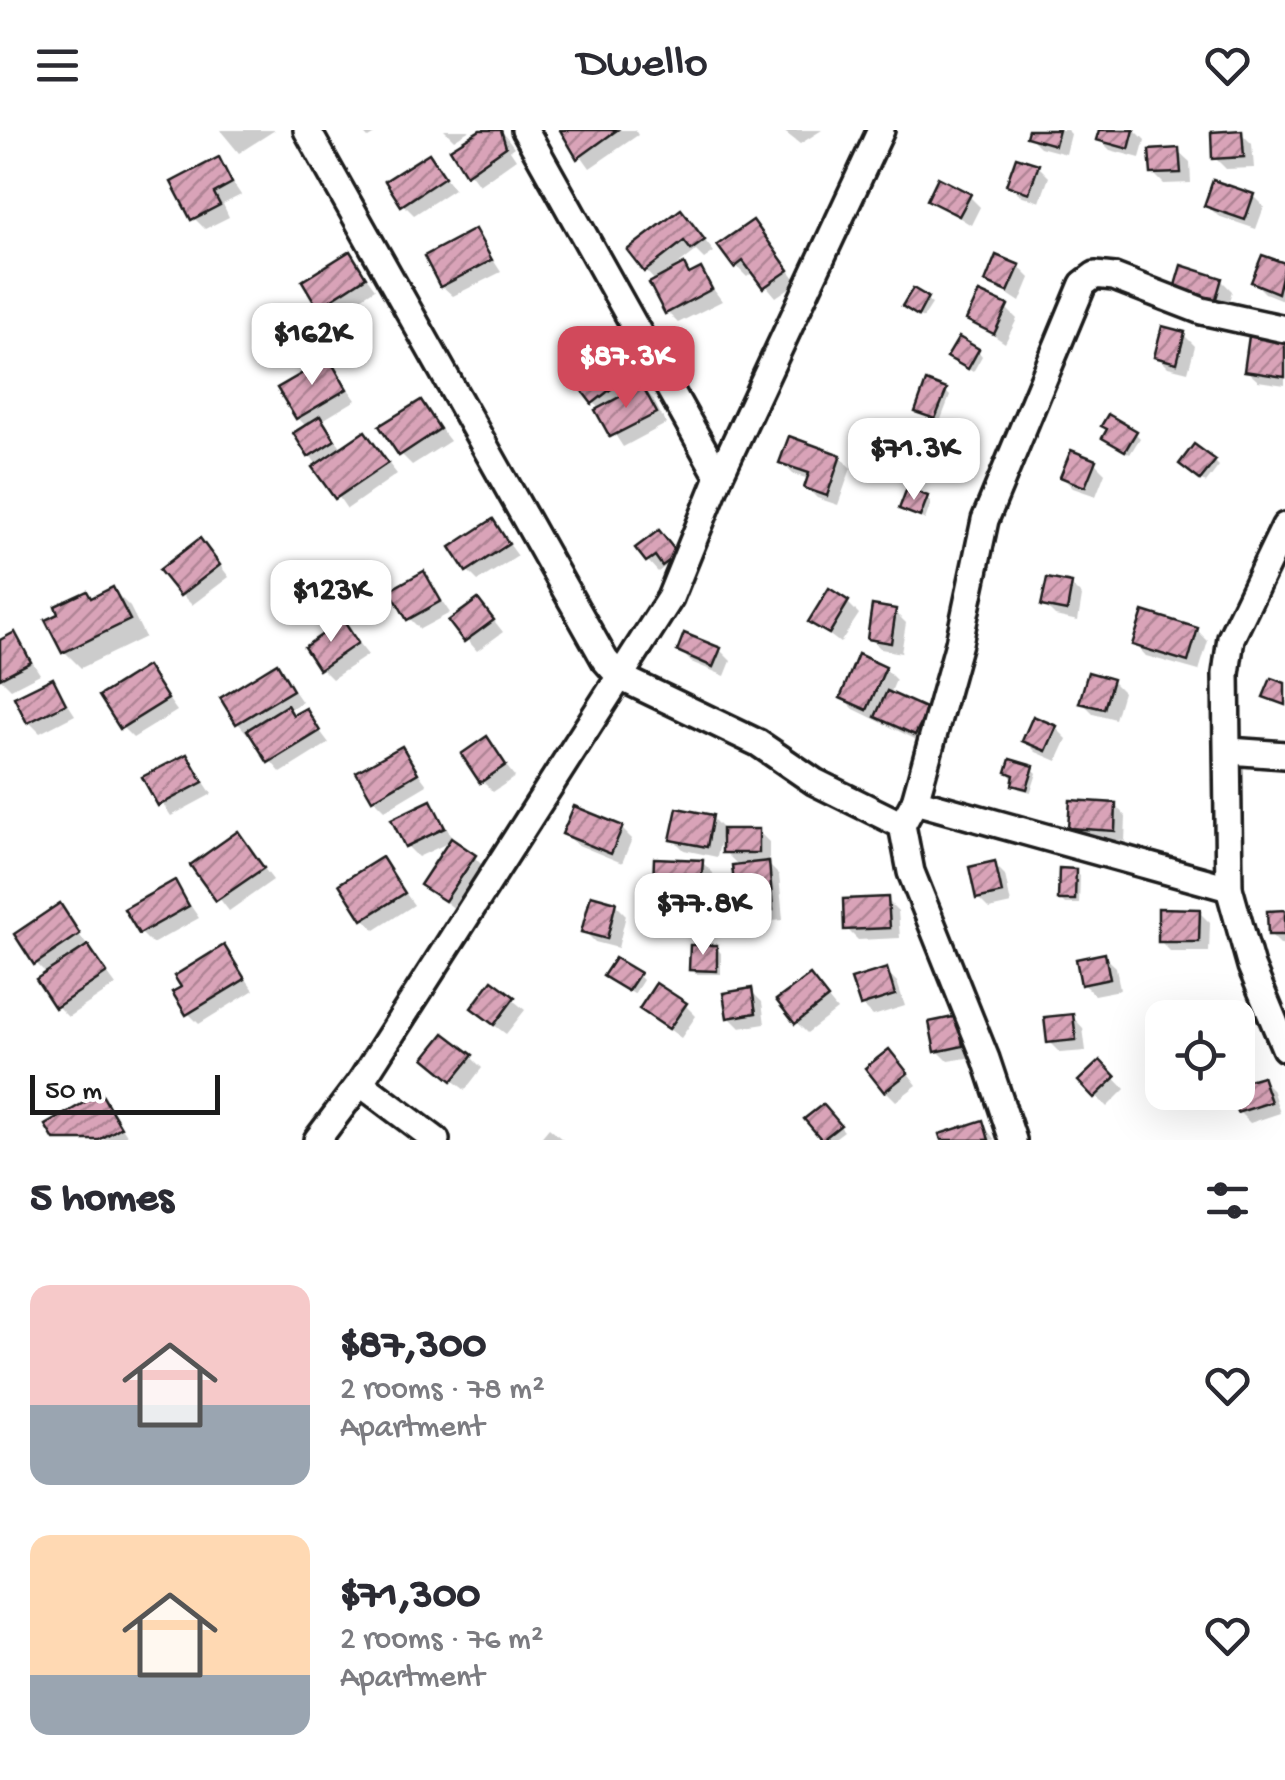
<!DOCTYPE html>
<meta charset="utf-8">
<style>
:root{--surface:#fff;--page:#f7f7f7;--text:#2b2b33;--muted:#7c7c81;--accent:#d1495b}
body{margin:0;font-family:"Gochi Hand",sans-serif;background:var(--page);color:var(--text);height:100vh;display:flex;flex-direction:column;font-size:38px;white-space:nowrap}
*{box-sizing:border-box;margin:0}
p{font-size:32px;color:var(--muted)}
.icon{flex:none;width:55px;height:55px;fill:none;stroke:currentColor;stroke-width:2;stroke-linecap:round;stroke-linejoin:round}
.map{position:relative;height:1010px;overflow:hidden}
.sheet{display:flex;flex-direction:column;background:var(--surface);flex:1}
.sheet>*{flex:none}
.controls{position:absolute;left:1145px;top:870px;display:grid;gap:20px}
.controls a{display:grid;place-items:center;width:110px;height:110px;border-radius:20px;background:var(--surface);box-shadow:0 10px 40px #0002;font-size:50px}
.scale{position:absolute;left:30px;bottom:25px;width:190px;box-sizing:border-box;padding-left:10px;border:5px solid #1c1c1c;border-top:0;font-size:28px;line-height:35px;white-space:nowrap;color:#1c1c1c;-webkit-text-stroke:8px #fff;paint-order:stroke}
.price{position:absolute;translate:-50% -85px;padding:0 22px;border-radius:20px;background:#fff;color:#222;font-size:32px;line-height:65px;filter:drop-shadow(0 2px 5px #0008)}
.price::after{content:'';position:absolute;left:50%;top:60px;width:30px;height:22px;margin-left:-15px;background:inherit;clip-path:polygon(0 0,100% 0,50% 100%)}
.price.current{background:var(--accent);color:#fff}
ul{padding:0;list-style:none}
li{display:flex;align-items:center;gap:30px;height:250px;padding:0 30px}
li span{display:grid;place-items:center;flex:none;width:280px;height:200px;border-radius:20px;color:#555}
li>.icon{margin-inline-start:auto}
span .icon{width:120px;height:120px;fill:#fffc;stroke-width:1}
li b{font-size:42px}
h2{display:flex;justify-content:space-between;align-items:center;height:120px;padding:0 30px;font-size:42px}
header{display:flex;justify-content:space-between;align-items:center;height:130px;padding:0 30px;background:var(--surface);font-size:45px;font-weight:600}
.map>svg:first-child{display:block}
.shadow{fill:#0003;fill-rule:evenodd}
.building{fill:url(#building-hatch);stroke:#1c1c1c;stroke-width:2.5}
.lines{fill:none;stroke-linecap:round;stroke-linejoin:round}
.minor-casing{stroke:#1c1c1c;stroke-width:32}
.minor{stroke:#fff;stroke-width:25}
</style>
<header><svg class="icon" aria-label="menu" viewBox="0 0 24 24"><path d="M4 6h16M4 12h16M4 18h16"/></svg>Dwello<svg class="icon" aria-label="heart" viewBox="0 0 24 24"><path d="M12 20l-8-8c-3-5 5-10 8-4 3-6 11-1 8 4z"/></svg></header>
<div class="map">
<svg width="1285" height="1010" viewBox="0 0 1285 1010">
<defs>
<pattern id="building-hatch" width="6" height="6" patternUnits="userSpaceOnUse" patternTransform="scale(2.5)"><rect width="6" height="6" fill="#d9a3b8"/><path d="M-1 1l2-2M0 6l6-6M5 7l2-2" fill="none" stroke="#af8495"/></pattern>
</defs>
<rect width="100%" height="100%" fill="#fff"/>
<filter id="ink" filterUnits="userSpaceOnUse"><feTurbulence type="fractalNoise" baseFrequency=".01" numOctaves="2"/><feDisplacementMap in="SourceGraphic" scale="20" xChannelSelector="R" yChannelSelector="G"/><feConvolveMatrix kernelMatrix="1 2 1 2 8 2 1 2 1" color-interpolation-filters="sRGB"/></filter>
<g filter="url(#ink)">
<g class="shadow">
<path d="M220,0H275L239,23Z"/>
<path d="M361,0H381L368,8Z"/>
<path d="M444,0H470L454,10Z"/>
<path d="M484,0H501L514,17L510,20L516,29L479,55L453,20Z"/>
<path d="M563,0H635L638,5L590,38Z"/>
<path d="M782,0H822L800,14Z"/>
<path d="M1030,0H1067L1071,4L1066,24L1040,17L1029,6Z"/>
<path d="M1101,0H1135L1145,10L1140,28L1110,20L1099,9Z"/>
<path d="M1241,3L1252,14L1254,38L1226,39L1215,28Z"/>
<path d="M1178,21L1190,32L1191,53L1164,54L1153,43Z"/>
<path d="M429,26L454,59L414,85L403,74Z"/>
<path d="M218,30L241,65L223,74L229,87L205,99L194,88Z"/>
<path d="M1038,36L1049,47L1040,72L1020,65L1009,54Z"/>
<path d="M969,66L980,77L971,95L930,69Z"/>
<path d="M1253,66L1264,77L1256,99L1218,86L1207,75Z"/>
<path d="M691,93L714,122L704,129L696,121L669,142L683,137L691,146L700,141L722,171L678,193L667,182L656,152L646,141Z"/>
<path d="M753,93L798,152L776,167L754,141L747,147L736,136Z"/>
<path d="M475,102L501,142L453,166L442,156Z"/>
<path d="M349,124L375,159L331,187L320,176Z"/>
<path d="M1263,128L1285,136V171L1265,163L1254,152Z"/>
<path d="M1019,137L1030,148L1020,172L988,151Z"/>
<path d="M1183,138L1221,150L1232,161L1226,181L1188,169L1177,158ZM1186,160L1228,173L1227,178L1186,166Z"/>
<path d="M914,161L932,174L923,188L910,181Z"/>
<path d="M1006,178L1017,189L1005,213L969,189Z"/>
<path d="M1184,205L1195,216L1188,242L1168,237L1157,226Z"/>
<path d="M1285,214V255L1258,251L1246,240Z"/>
<path d="M978,221L982,226L973,242L955,231Z"/>
<path d="M617,229L653,269L666,294L623,317L594,272Z"/>
<path d="M328,231L356,270L321,291L343,319L365,304L397,344L347,379L310,325L307,297L298,288Z"/>
<path d="M945,261L950,266L940,292L918,281Z"/>
<path d="M421,273L450,311L412,335L401,324Z"/>
<path d="M1135,303L1140,308L1130,324L1110,312Z"/>
<path d="M840,327L851,338L838,375L817,368L806,357L809,349L793,344L782,333Z"/>
<path d="M1214,331L1219,336L1206,353L1187,339Z"/>
<path d="M1094,332L1105,343L1096,366L1073,358L1062,347Z"/>
<path d="M926,368L931,373L925,390L902,378Z"/>
<path d="M493,392L518,426L478,451L468,441Z"/>
<path d="M659,403L687,436L675,445L666,436L658,442L648,431Z"/>
<path d="M210,422L229,447L192,475L181,464Z"/>
<path d="M424,444L450,483L420,499L409,488Z"/>
<path d="M1071,455L1082,466L1078,491L1055,486L1044,475Z"/>
<path d="M113,460L130,477L145,507L81,538L64,521L93,470Z"/>
<path d="M848,473L859,484L840,513L811,491Z"/>
<path d="M895,482L906,493L901,523L881,519L870,508Z"/>
<path d="M488,483L503,502L477,521L452,492Z"/>
<path d="M343,494L368,525L332,549L321,538Z"/>
<path d="M1197,500L1208,511L1199,541L1146,526L1135,514Z"/>
<path d="M15,505L40,544L11,559L0,548V513Z"/>
<path d="M680,520H720L731,531L725,546L691,532Z"/>
<path d="M277,536L302,572L288,580L295,587L305,581L329,613L281,643L238,593Z"/>
<path d="M147,539L177,581L133,608L122,597Z"/>
<path d="M885,539L896,550L890,564L926,581L937,592L927,615L854,579L843,568Z"/>
<path d="M53,551L75,585L40,603L29,592Z"/>
<path d="M1112,551L1123,562L1115,589L1093,583L1082,572Z"/>
<path d="M1056,598L1067,609L1057,631L1036,622L1025,611Z"/>
<path d="M486,610L515,647L493,662L482,651Z"/>
<path d="M401,619L427,655L385,680L374,669Z"/>
<path d="M187,627L212,664L171,686L146,648Z"/>
<path d="M1032,638L1037,643L1031,662L1019,659L1008,642Z"/>
<path d="M431,673L454,710L418,727L407,716Z"/>
<path d="M1115,675L1126,687L1125,711L1081,708L1070,697Z"/>
<path d="M712,688L723,699L717,727L684,720L673,709Z"/>
<path d="M621,698L632,709L622,733L576,714L565,703Z"/>
<path d="M758,701L769,712V735L779,745L783,790L742,794L731,783L740,737L725,722Z"/>
<path d="M238,704L273,750L229,781L194,735Z"/>
<path d="M474,727L485,738L456,780L423,754Z"/>
<path d="M382,730L414,775L375,800L364,789Z"/>
<path d="M702,732L713,743L712,768L667,766L656,755Z"/>
<path d="M994,734L1005,745L1011,774L989,779L978,768Z"/>
<path d="M1075,741L1080,746L1079,774H1065L1060,769Z"/>
<path d="M175,753L199,788L152,814L141,803Z"/>
<path d="M887,770L898,781L900,808L858,810L847,799Z"/>
<path d="M615,774L626,785L618,818L595,812L584,801Z"/>
<path d="M59,777L116,855L68,887L57,876L48,845L36,833Z"/>
<path d="M1199,782L1210,793L1209,822H1171L1160,811Z"/>
<path d="M1285,783V815H1281L1270,804Z"/>
<path d="M716,818L721,823V844H696L692,839Z"/>
<path d="M224,819L254,860L199,894L188,883Z"/>
<path d="M1104,826L1116,837L1120,860L1094,865L1083,854Z"/>
<path d="M886,841L897,852L905,876L873,886L862,875Z"/>
<path d="M638,845L643,850L634,864L611,850Z"/>
<path d="M493,854L525,880L506,904L486,889Z"/>
<path d="M820,859L837,880L807,903L796,892Z"/>
<path d="M751,861L762,872L765,894L740,898L729,887Z"/>
<path d="M685,875L696,886L681,908L642,879Z"/>
<path d="M1072,886L1083,898L1086,921L1060,923L1049,912Z"/>
<path d="M957,889L973,927L948,931L937,920Z"/>
<path d="M471,927L482,938L465,960L438,939Z"/>
<path d="M900,933L917,955L896,971L885,960Z"/>
<path d="M1100,933L1125,959L1107,977L1081,951Z"/>
<path d="M1261,948L1272,959L1280,983L1250,993L1239,982L1238,956Z"/>
<path d="M101,966L130,1009L57,1010Z"/>
<path d="M823,977L844,1001L832,1010H825L808,989Z"/>
<path d="M982,993L995,1010H943Z"/>
<path d="M549,998L563,1010H539Z"/>
</g>
<g class="building">
<path d="M480,0H501L506,17L466,45L450,19Z"/>
<path d="M560,0H617L577,29Z"/>
<path d="M1028,0H1059L1055,15L1026,7Z"/>
<path d="M1099,0H1134L1129,19L1096,10Z"/>
<path d="M1242,0L1244,27L1212,29L1211,2Z"/>
<path d="M1179,18L1181,43L1151,44L1149,20Z"/>
<path d="M429,23L445,47L401,76L385,51Z"/>
<path d="M219,27L232,53L214,63L220,75L191,90L171,52Z"/>
<path d="M1016,27L1039,34L1029,63L1006,55Z"/>
<path d="M938,47L971,64L959,86L927,70Z"/>
<path d="M1213,50L1254,64L1245,90L1204,76Z"/>
<path d="M681,79L705,110L691,120L684,111L644,142L627,120Z"/>
<path d="M753,90L789,140L763,158L743,131L734,138L717,115Z"/>
<path d="M475,99L492,130L440,157L424,126Z"/>
<path d="M350,121L366,147L318,178L302,151Z"/>
<path d="M996,125L1020,135L1008,162L985,152Z"/>
<path d="M1262,125L1285,133L1278,163L1251,152Z"/>
<path d="M684,134L689,144L701,138L712,159L665,184L649,153Z"/>
<path d="M1181,135L1222,148L1215,172L1174,159Z"/>
<path d="M913,158L928,167L918,186L902,176Z"/>
<path d="M979,162L1008,175L994,204L966,190Z"/>
<path d="M1162,196L1185,202L1177,233L1154,227Z"/>
<path d="M1249,206L1285,211V247L1244,241Z"/>
<path d="M959,207L979,219L968,239L947,227Z"/>
<path d="M607,215L630,244L592,274L569,244Z"/>
<path d="M329,228L347,259L296,289L277,258Z"/>
<path d="M926,251L947,259L935,289L915,282Z"/>
<path d="M642,255L657,283L610,307L595,280Z"/>
<path d="M421,270L440,299L399,326L379,296Z"/>
<path d="M1108,284L1137,301L1125,321L1102,308L1107,299L1101,296Z"/>
<path d="M320,286L335,310L308,327L293,303Z"/>
<path d="M365,301L388,333L335,369L312,337Z"/>
<path d="M789,306L841,325L827,366L804,358L809,343L779,333Z"/>
<path d="M1194,314L1216,330L1200,350L1179,334Z"/>
<path d="M1071,320L1096,330L1085,357L1060,347Z"/>
<path d="M907,358L928,366L920,387L899,379Z"/>
<path d="M493,389L509,414L466,442L450,417Z"/>
<path d="M659,400L678,424L662,436L655,426L646,432L635,418Z"/>
<path d="M200,408L220,435L180,466L159,440Z"/>
<path d="M424,441L441,471L407,490L390,460Z"/>
<path d="M1047,448L1072,453L1067,481L1041,476Z"/>
<path d="M113,457L130,490L62,523L45,490L58,484L55,476L87,461L91,468Z"/>
<path d="M829,458L849,471L829,504L808,492Z"/>
<path d="M478,469L494,490L464,512L448,491Z"/>
<path d="M872,475L896,479L891,513L867,509Z"/>
<path d="M1143,481L1198,498L1188,532L1132,515Z"/>
<path d="M343,490L358,513L319,540L304,517Z"/>
<path d="M15,502L31,532L0,548V510Z"/>
<path d="M684,503L721,518L713,537L677,521Z"/>
<path d="M858,524L886,537L867,580L840,568Z"/>
<path d="M277,533L293,560L236,594L220,568Z"/>
<path d="M147,536L168,569L120,599L99,566Z"/>
<path d="M1088,542L1113,549L1104,579L1079,573Z"/>
<path d="M53,548L66,574L27,593L14,567Z"/>
<path d="M1271,548L1285,553V575L1263,567Z"/>
<path d="M887,561L928,579L915,605L875,587Z"/>
<path d="M287,575L293,585L306,578L320,601L268,633L247,600Z"/>
<path d="M1033,586L1057,596L1046,621L1022,611Z"/>
<path d="M487,606L506,635L480,653L461,624Z"/>
<path d="M402,616L418,643L372,670L356,642Z"/>
<path d="M187,624L203,652L158,676L142,647Z"/>
<path d="M1010,629L1034,636L1027,659L1012,655L1014,645L1006,642Z"/>
<path d="M431,670L445,698L405,717L391,689Z"/>
<path d="M1070,670L1116,673L1115,701L1068,698Z"/>
<path d="M574,676L623,696L611,724L562,704Z"/>
<path d="M677,678L713,685L707,717L670,710Z"/>
<rect x="722" y="699" width="37" height="24"/>
<path d="M238,701L264,738L216,771L190,735Z"/>
<path d="M451,708L476,725L445,771L420,755Z"/>
<path d="M382,727L405,763L362,790L339,754Z"/>
<path d="M654,728L703,730L701,758L653,756Z"/>
<path d="M769,731L773,780L729,784L726,755L734,754L732,735Z"/>
<path d="M995,731L1002,763L976,769L969,737Z"/>
<path d="M1059,738L1076,739L1075,770H1058Z"/>
<path d="M175,750L189,776L139,804L124,779Z"/>
<path d="M591,765L616,772L607,809L581,802Z"/>
<path d="M888,767L890,798L844,800L843,769Z"/>
<path d="M60,773L80,804L34,835L14,804Z"/>
<path d="M1158,778L1200,779L1199,812H1158Z"/>
<path d="M1285,780V805H1268L1267,781Z"/>
<path d="M88,815L107,843L55,878L36,849Z"/>
<path d="M224,815L245,849L186,885L172,862L181,857L174,846Z"/>
<path d="M690,815H717V841L689,840Z"/>
<path d="M1105,823L1110,849L1081,855L1076,829Z"/>
<path d="M615,828L640,843L628,861L603,846Z"/>
<path d="M887,838L895,865L860,876L851,849Z"/>
<path d="M810,845L828,868L795,894L776,870Z"/>
<path d="M492,850L515,867L494,895L471,878Z"/>
<path d="M656,853L687,873L669,899L639,879Z"/>
<path d="M752,858L756,883L727,888L723,863Z"/>
<path d="M1073,884L1076,910L1047,913L1044,887Z"/>
<path d="M958,886L963,916L935,922L929,892Z"/>
<path d="M444,903L473,925L452,951L424,928Z"/>
<path d="M889,919L908,943L884,962L865,938Z"/>
<path d="M1100,930L1116,947L1094,968L1078,951Z"/>
<path d="M1262,946L1271,972L1237,983L1231,962H1238V953Z"/>
<path d="M101,963L121,997L99,1010H54L45,995Z"/>
<path d="M823,974L841,995L822,1010L804,989Z"/>
<path d="M983,990L989,1010H941L939,1004Z"/>
</g>
<g class="lines">
<g class="minor-casing">
<g id="minor">
<path d="M307,0L605,530L620,547L758,613L815,652L902,695"/>
<path d="M525,0L719,347"/>
<path d="M1285,396L1231,508L1226,544L1229,758L1251,836L1285,918"/>
<path d="M1229,621L1285,625"/>
<path d="M915,671L959,513L985,390L1083,154L1095,145L1114,147L1202,181L1285,199"/>
<path d="M360,953L436,1010"/>
<path d="M317,1010L360,953L670,468L719,347L881,0"/>
<path d="M1013,1010L986,929L911,742L902,695L915,671L1229,758"/>
</g>
</g>
<use href="#minor" class="minor"/>
</g>
</g>
</svg>
<div class="controls">
<a><svg class="icon" aria-label="locate" viewBox="0 0 24 24"><circle cx="12" cy="12" r="6"/><path d="M12 2v4M12 18v4M2 12h4M18 12h4"/></svg></a>
</div>
<div class="scale">50 m</div>
<b class="price" style="left:312px;top:258px">$162K</b>
<b class="price current" style="left:626px;top:281px">$87.3K</b>
<b class="price" style="left:914px;top:373px">$71.3K</b>
<b class="price" style="left:331px;top:515px">$123K</b>
<b class="price" style="left:703px;top:828px">$77.8K</b>
</div>
<section class="sheet">
<h2>5 homes<svg class="icon" aria-label="filters" viewBox="0 0 24 24"><path d="M4 7h16M4 17h16"/><circle cx="9" cy="7" r="2"/><circle cx="15" cy="17" r="2"/></svg></h2>
<ul>
<li><span style="background:linear-gradient(#f6c9c9 60%,#9aa5b1 0)"><svg class="icon" aria-label="home" viewBox="0 0 24 24"><path d="M3 11l9-7 9 7M6 9v11h12V9"/></svg></span><div><b>$87,300</b><p>2 rooms · 78 m²</p><p>Apartment</p></div><svg class="icon" aria-label="heart" viewBox="0 0 24 24"><path d="M12 20l-8-8c-3-5 5-10 8-4 3-6 11-1 8 4z"/></svg></li>
<li><span style="background:linear-gradient(#ffd9b3 70%,#9aa5b1 0)"><svg class="icon" aria-label="home" viewBox="0 0 24 24"><path d="M3 11l9-7 9 7M6 9v11h12V9"/></svg></span><div><b>$71,300</b><p>2 rooms · 76 m²</p><p>Apartment</p></div><svg class="icon" aria-label="heart" viewBox="0 0 24 24"><path d="M12 20l-8-8c-3-5 5-10 8-4 3-6 11-1 8 4z"/></svg></li>
</ul>
</section>
